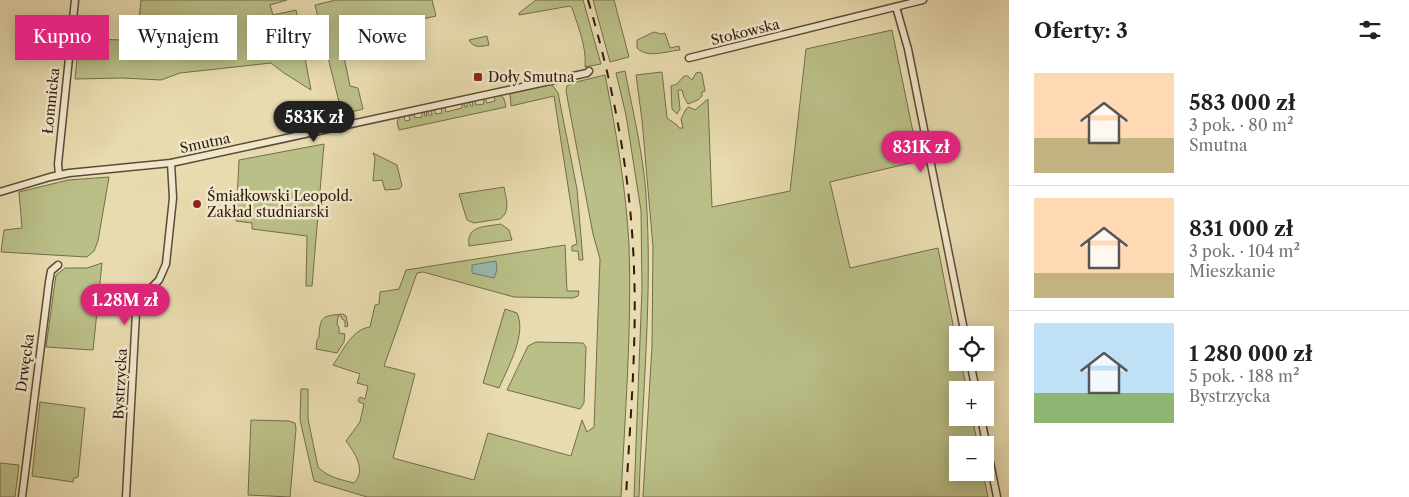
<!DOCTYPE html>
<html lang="pl">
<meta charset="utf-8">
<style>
:root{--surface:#fff;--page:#f6f6f6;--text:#202124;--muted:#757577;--line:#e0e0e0;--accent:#db2777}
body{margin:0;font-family:"Libre Caslon Text",serif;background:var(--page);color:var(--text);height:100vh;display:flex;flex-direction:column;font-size:19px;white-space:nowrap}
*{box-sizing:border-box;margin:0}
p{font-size:16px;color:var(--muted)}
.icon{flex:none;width:28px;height:28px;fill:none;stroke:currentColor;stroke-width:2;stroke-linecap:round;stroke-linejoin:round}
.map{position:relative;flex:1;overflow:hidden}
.side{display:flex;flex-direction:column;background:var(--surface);width:400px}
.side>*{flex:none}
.banner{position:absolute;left:15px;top:15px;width:475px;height:45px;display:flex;gap:10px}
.buttons{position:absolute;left:949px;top:326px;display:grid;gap:10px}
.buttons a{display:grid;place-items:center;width:45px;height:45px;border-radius:0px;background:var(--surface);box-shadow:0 2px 12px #0003;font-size:25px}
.price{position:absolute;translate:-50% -42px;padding:0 11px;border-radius:18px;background:var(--accent);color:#fff;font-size:16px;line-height:32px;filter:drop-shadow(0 1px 2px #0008)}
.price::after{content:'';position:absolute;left:50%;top:30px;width:15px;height:11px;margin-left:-8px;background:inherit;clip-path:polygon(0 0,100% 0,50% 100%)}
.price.on{background:#222;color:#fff}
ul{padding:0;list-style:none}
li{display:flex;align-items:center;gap:15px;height:125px;padding:0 25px}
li+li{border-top:1px solid var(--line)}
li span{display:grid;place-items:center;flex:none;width:140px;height:100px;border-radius:0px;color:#555}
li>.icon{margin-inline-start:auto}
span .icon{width:60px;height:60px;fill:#fffc;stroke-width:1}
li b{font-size:21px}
h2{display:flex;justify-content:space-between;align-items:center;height:60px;padding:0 25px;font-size:21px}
.tag{padding:0 18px;border-radius:0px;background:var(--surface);box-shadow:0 2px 12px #0003;font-size:18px;line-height:45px}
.tag.on{background:var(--accent);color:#fff}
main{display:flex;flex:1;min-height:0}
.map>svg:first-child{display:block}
.green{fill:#babf87;stroke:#746c4c}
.water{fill:#97bbad;stroke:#6d7b6e}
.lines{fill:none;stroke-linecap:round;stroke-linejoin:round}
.street-casing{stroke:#5d4a38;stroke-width:9}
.street{stroke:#f0e8cb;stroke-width:6}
.rail{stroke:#2f1a10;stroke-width:2;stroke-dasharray:9 9;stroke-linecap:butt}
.poi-dot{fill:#8f2418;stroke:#f0e8cb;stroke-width:2}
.labels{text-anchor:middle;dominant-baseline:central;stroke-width:5;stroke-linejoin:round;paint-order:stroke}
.street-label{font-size:14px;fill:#2f1a10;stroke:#f0e8cb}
.poi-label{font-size:14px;fill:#2f1a10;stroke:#f0e8cb;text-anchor:start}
</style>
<main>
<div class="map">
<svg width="1009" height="497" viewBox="0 0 1009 497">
<rect width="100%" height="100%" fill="#e8dbaf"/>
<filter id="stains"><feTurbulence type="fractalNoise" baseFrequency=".004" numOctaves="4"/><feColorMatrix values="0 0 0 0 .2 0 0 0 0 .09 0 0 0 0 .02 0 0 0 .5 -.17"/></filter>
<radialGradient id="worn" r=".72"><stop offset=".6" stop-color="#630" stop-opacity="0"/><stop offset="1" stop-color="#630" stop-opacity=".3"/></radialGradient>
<g class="green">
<path d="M141,0H287L270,5L273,15L296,10L311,90L284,73L271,63L180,73L161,80L122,78L75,79L79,39L126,40L129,19L139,20Z"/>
<path d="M336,0H432L436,16L340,37L350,86L358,88L363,109L347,113L339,102L315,5Z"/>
<path d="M536,0H583L601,64L585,67C587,48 578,26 572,8L570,6L519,15V13Z"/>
<path d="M593,0H614L629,57L610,62Z"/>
<path d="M892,30L919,161L830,182L850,268L938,248L957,345L958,362L961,363L967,390H958V418H972L978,445H958V472L983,473L988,497H643L652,346L653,247L642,120L636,75L662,72L667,118L677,125L679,128H683L681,119L686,109L689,107L695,110L708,99L712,207L790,191L806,49Z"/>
<path d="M654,32L661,34L665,33L670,48L679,46L680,50C666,51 648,59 637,48V40Z"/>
<path d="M487,36L489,45C481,47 473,48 469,40Z"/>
<path d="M625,71C633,112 643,153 646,194C653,295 642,396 639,497H634L642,288L641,211L626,115L616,73Z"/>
<path d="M700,72L702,74L705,91L702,92V96L698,100L688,104L684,97L682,90H678L680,109L677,114L672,109L671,86L677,84L684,76H688L692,80L696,73Z"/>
<path d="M605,75C616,131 626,188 629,245C632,329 625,413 621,497H367L314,481L300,420L301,389H308V419L318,467C327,477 342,480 354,483C367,470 354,452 346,441L360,422L364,404L359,402L358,400L360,397L365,399L368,386L357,383L360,374L333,365C343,351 352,329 370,327L375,305L379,304L380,292L399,289L406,270L565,245L567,291H579L578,296L573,298L514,297L423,272L417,273L384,366L415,374L393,458L474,480L488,433L571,456L582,420L587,432L594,427L600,259L593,234L566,91L567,86L572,83Z"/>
<path d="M549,84L553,86L558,93L577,189L583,260H579L578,251H572V246L577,244L554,96L511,106L510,93Z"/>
<path d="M501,95L504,99L506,107L399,130L397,122L400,116H404L405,121L410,120L409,115L414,113L415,118L422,117V112L424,111L425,116H427L426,111L428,110L429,115H432L431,110L434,109L436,114L442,113L441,108L445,107L446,112L462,108V103H464L465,107H467V102L469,101L471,106H473L472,101L475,100L476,105L484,104L483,98H485L487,103L495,101L494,96Z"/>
<path d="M324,144L312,286H306L307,236L252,229V223L236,221L239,160Z"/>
<path d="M373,153L397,165L402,186L399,189L385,190L382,180L373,181L375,158Z"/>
<path d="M109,177L98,241L94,251L87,257L1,252L4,230L22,228L19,192L68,180Z"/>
<path d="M504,187C506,198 511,212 500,219L474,223L467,220L459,194Z"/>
<path d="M501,224L509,230L512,240L469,246C466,225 485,227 501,224Z"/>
<path d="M102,263L93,350L46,347L56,275L65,268H87Z"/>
<path d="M505,309L517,313C527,334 508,367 499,388L483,383Z"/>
<path d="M343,314L346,316L348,326L345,327V321L342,319L341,316H338L337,324L339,328V333L345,334L344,342L337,353L316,349L317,340L319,337C320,316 322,316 343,314Z"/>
<path d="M536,342L583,343L586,347L584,403L580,409L507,390L528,346Z"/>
<path d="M40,402L85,408L78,477L74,478L73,482L32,476Z"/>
<path d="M251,420L289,421L295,423L296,429L290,497L248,495Z"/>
<path d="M0,463L19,465L15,497H0Z"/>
</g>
<path class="water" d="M496,261L497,270L494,278L472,273V265Z"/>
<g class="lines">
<g class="street-casing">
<g id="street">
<path d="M896,7L908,49L965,335"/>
<path d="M689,58L923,0"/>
<path d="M59,175L58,164L75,0"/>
<path d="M0,192L50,177L69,173L171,163L587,73L589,71"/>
<path d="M970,362L976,390"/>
<path d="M981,418L997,497"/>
<path d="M22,497L49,282L51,271L58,265"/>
<path d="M126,497L136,313L141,298L159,280L166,264L173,198L171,163"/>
</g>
</g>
<use href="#street" class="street"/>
<path class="rail" d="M588,0C614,88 631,177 634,269C637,345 630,421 626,497"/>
</g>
<g class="poi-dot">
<rect x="473" y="72" width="10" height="10" rx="2.5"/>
<circle cx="197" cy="204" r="5"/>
</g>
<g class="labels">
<g class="street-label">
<text transform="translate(745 32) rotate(-14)">Stokowska</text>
<text transform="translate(51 101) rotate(-84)">Łomnicka</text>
<text transform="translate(205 143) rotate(-12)">Smutna</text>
<text transform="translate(25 363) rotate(-82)">Drwęcka</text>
<text transform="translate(120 384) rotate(-87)">Bystrzycka</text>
</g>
<g class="poi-label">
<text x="488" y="77">Doły Smutna</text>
<text x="207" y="196">Śmiałkowski Leopold.<tspan x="207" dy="16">Zakład studniarski</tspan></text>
</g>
</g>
<rect width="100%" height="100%" filter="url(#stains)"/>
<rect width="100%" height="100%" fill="url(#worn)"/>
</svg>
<div class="buttons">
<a><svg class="icon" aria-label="locate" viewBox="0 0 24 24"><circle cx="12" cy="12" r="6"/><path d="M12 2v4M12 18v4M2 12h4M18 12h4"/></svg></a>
<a>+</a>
<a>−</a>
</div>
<b class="price on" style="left:314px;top:143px">583K zł</b>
<b class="price" style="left:921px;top:173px">831K zł</b>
<b class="price" style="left:125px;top:326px">1.28M zł</b>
<div class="banner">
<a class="tag on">Kupno</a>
<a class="tag">Wynajem</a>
<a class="tag">Filtry</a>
<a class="tag">Nowe</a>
</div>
</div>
<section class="side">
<h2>Oferty: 3<svg class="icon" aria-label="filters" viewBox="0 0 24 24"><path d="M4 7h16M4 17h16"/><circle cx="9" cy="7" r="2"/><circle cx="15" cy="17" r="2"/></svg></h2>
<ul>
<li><span style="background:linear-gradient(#ffd9b3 65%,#c2b280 0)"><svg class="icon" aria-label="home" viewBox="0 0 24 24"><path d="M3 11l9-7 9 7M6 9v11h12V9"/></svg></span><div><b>583 000 zł</b><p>3 pok. · 80 m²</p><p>Smutna</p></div></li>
<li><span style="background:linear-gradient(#ffd9b3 75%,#c2b280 0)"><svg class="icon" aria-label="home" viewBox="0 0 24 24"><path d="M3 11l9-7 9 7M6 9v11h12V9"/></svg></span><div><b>831 000 zł</b><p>3 pok. · 104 m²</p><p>Mieszkanie</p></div></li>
<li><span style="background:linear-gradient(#bfe0f5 70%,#8fb573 0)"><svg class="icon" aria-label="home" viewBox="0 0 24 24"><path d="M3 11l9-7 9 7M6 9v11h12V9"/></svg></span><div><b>1 280 000 zł</b><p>5 pok. · 188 m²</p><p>Bystrzycka</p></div></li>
</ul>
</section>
</main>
